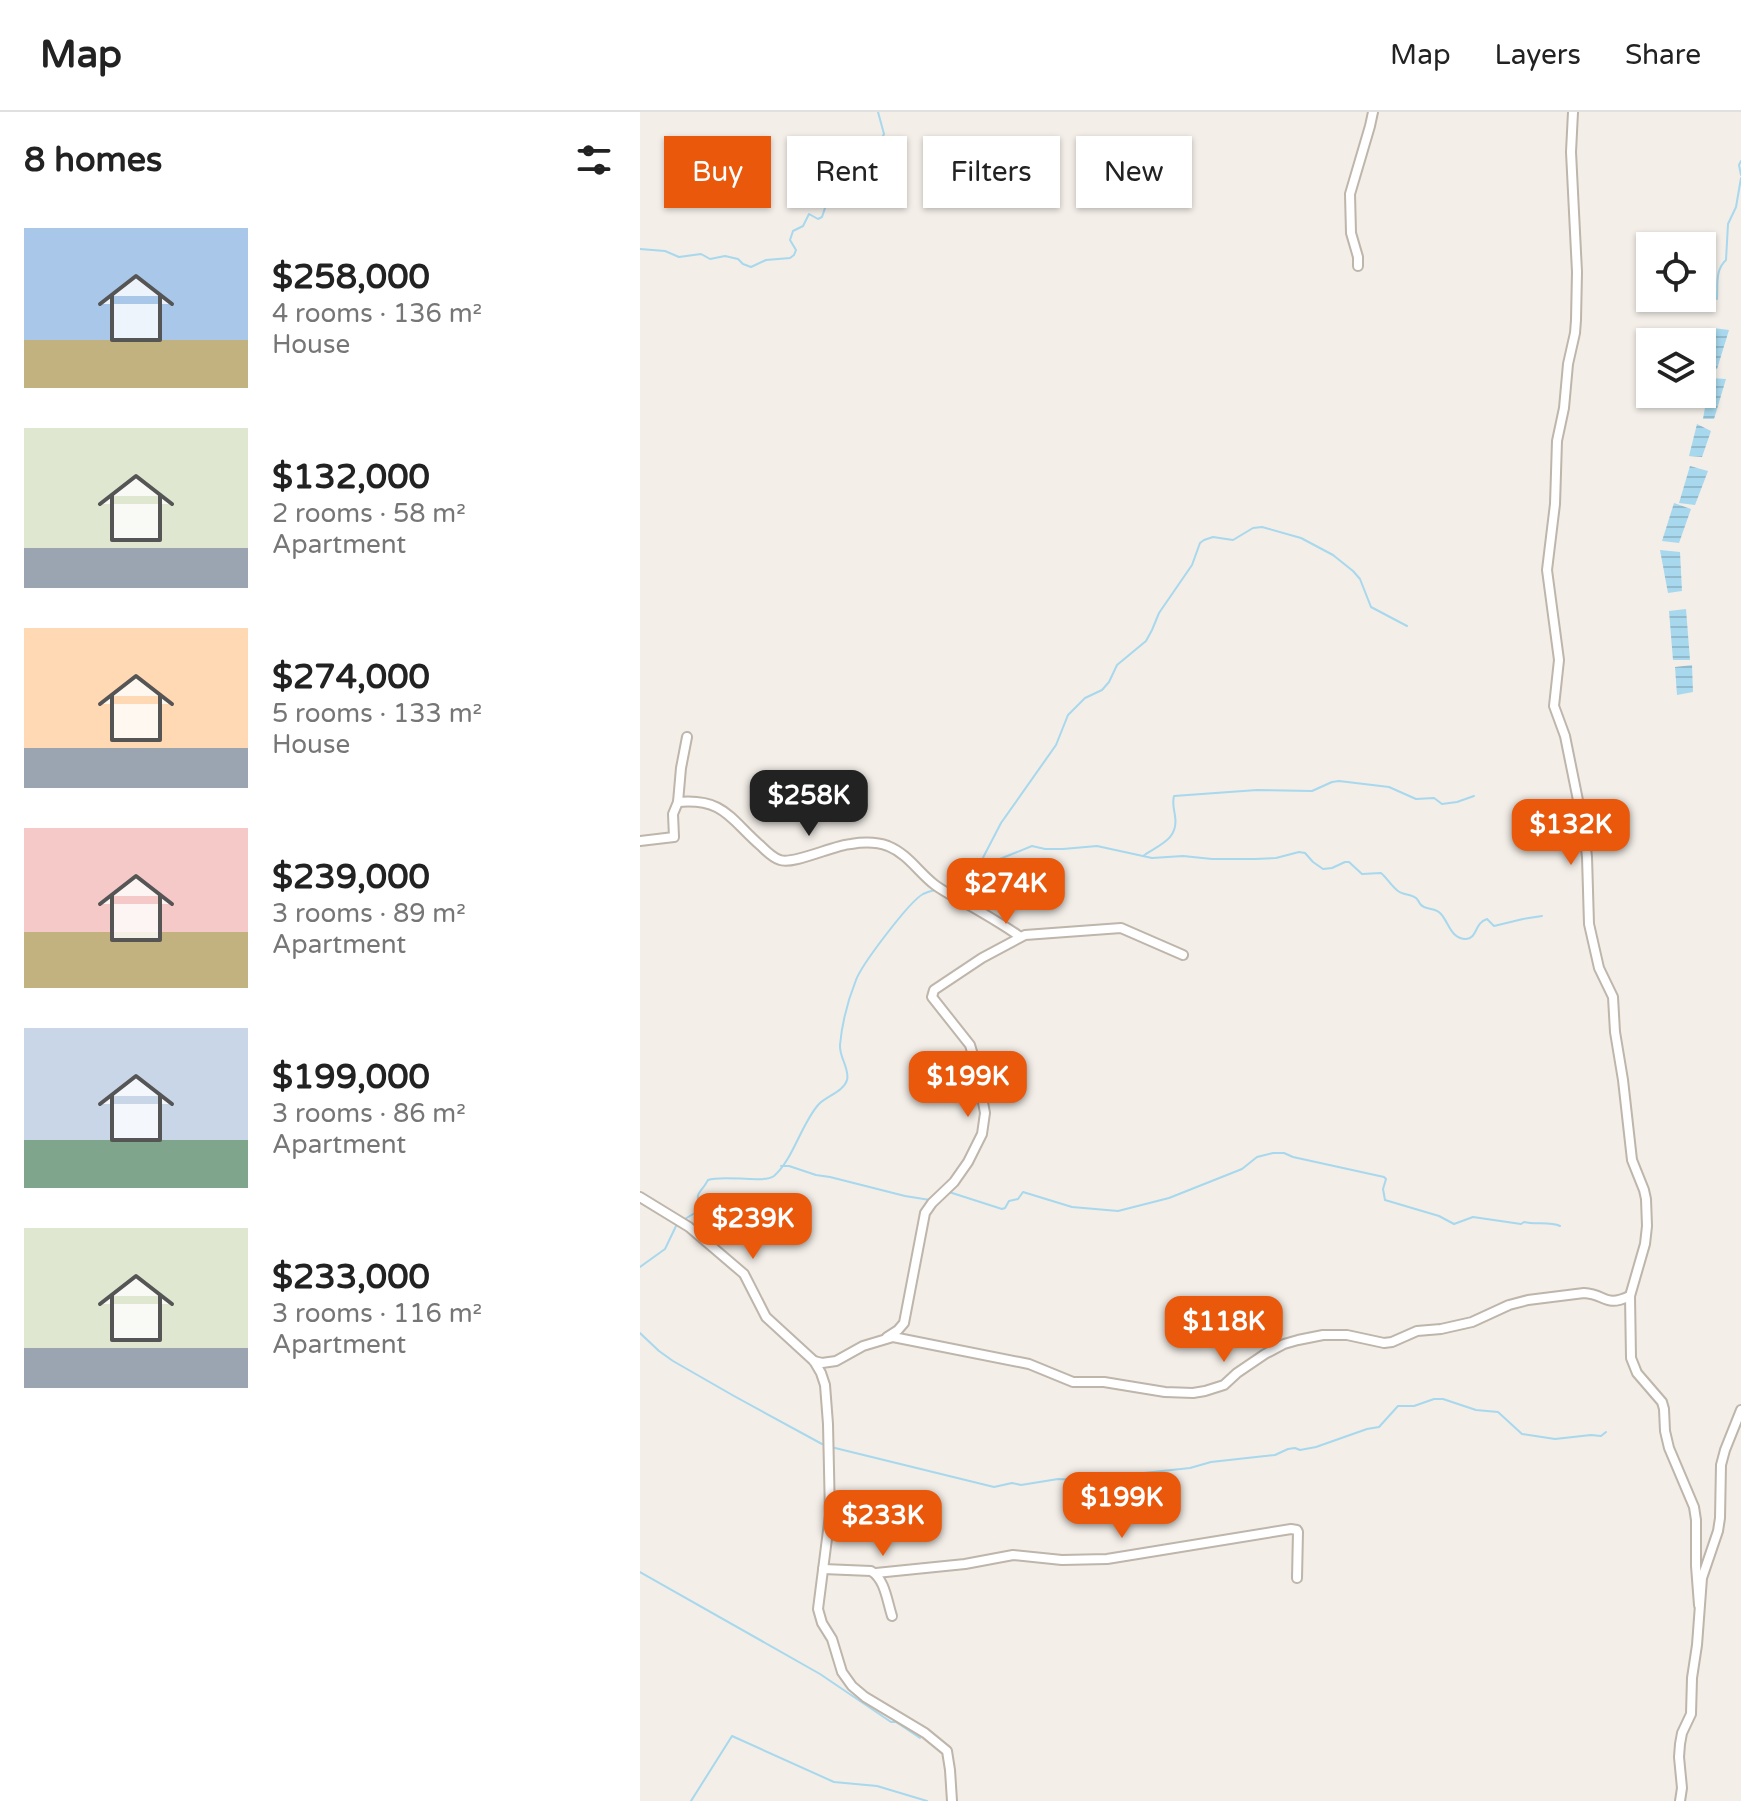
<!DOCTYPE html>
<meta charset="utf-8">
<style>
:root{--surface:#fff;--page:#f2f2f2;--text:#222;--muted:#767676;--line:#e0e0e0;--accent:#ea580c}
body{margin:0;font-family:"Varela Round",sans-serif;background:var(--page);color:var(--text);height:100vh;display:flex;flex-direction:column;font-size:30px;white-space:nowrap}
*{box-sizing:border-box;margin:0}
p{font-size:26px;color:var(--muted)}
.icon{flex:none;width:44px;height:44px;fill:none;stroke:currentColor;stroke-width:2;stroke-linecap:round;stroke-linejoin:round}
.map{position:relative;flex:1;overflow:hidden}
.panel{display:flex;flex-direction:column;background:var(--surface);width:640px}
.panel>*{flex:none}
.banner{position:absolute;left:24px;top:24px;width:760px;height:72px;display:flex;gap:16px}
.fabs{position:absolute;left:996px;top:120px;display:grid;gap:16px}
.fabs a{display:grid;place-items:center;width:80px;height:80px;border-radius:0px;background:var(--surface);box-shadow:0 2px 6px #0004;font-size:40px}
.price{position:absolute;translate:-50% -68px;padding:0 18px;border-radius:16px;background:var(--accent);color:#fff;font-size:26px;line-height:52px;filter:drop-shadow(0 2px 4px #0008)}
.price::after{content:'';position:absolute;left:50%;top:48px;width:24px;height:18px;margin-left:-12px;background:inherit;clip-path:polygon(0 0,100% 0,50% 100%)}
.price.selected{background:#222;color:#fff}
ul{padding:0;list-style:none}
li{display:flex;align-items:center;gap:24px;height:200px;padding:0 24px}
li span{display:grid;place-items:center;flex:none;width:224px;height:160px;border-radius:0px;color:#555}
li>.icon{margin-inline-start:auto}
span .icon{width:96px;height:96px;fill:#fffc;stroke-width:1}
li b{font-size:34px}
h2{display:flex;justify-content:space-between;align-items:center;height:96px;padding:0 24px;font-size:34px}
.pill{padding:0 28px;border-radius:0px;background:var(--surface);box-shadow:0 2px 6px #0004;font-size:28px;line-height:72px}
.pill.selected{background:var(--accent);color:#fff}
header{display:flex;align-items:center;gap:48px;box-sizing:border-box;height:112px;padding:0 40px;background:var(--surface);border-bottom:2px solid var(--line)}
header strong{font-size:38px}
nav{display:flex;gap:44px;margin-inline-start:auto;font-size:28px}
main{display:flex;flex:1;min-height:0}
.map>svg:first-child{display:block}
.water{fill:url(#water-rules)}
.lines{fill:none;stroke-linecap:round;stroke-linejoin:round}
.stream{stroke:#a7d8ed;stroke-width:2}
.minor-casing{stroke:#beb5ab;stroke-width:12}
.minor{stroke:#fff;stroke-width:8}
</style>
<header>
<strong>Map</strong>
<nav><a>Map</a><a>Layers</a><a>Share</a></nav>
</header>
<main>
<section class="panel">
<h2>8 homes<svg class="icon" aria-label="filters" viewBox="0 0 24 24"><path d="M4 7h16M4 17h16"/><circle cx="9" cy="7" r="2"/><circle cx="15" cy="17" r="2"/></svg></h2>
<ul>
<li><span style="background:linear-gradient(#a9c7e8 70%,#c2b280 0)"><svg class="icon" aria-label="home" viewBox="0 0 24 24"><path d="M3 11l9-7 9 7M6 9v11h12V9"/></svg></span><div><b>$258,000</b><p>4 rooms · 136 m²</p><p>House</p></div></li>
<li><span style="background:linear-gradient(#dfe7d0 75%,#9aa5b1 0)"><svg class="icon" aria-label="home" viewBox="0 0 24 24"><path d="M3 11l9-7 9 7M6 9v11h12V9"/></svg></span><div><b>$132,000</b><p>2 rooms · 58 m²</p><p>Apartment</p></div></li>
<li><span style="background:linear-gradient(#ffd9b3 75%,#9aa5b1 0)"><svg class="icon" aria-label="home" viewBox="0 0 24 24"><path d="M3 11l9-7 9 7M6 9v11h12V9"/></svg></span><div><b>$274,000</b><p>5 rooms · 133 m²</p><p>House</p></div></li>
<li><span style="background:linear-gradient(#f6c9c9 65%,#c2b280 0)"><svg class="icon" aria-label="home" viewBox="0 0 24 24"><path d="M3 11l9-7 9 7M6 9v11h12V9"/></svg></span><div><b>$239,000</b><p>3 rooms · 89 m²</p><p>Apartment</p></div></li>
<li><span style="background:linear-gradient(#c9d6e8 70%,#7fa58c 0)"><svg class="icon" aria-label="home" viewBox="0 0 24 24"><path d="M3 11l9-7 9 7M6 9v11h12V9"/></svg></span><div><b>$199,000</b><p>3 rooms · 86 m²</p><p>Apartment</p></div></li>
<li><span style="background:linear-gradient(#dfe7d0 75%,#9aa5b1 0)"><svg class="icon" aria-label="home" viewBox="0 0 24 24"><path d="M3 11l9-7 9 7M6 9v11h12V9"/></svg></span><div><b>$233,000</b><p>3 rooms · 116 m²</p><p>Apartment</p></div></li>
</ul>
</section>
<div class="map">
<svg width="1101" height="1689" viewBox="0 0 1101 1689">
<defs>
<pattern id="water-rules" width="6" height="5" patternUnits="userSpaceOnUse" patternTransform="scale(2)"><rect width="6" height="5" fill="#a7d8ed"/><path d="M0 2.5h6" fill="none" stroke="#91bacc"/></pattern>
</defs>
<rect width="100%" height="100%" fill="#f3eee8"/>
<g class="water">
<path d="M1073,216L1089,218L1077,257H1066Z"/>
<path d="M1070,266L1086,267L1074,307H1063Z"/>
<path d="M1057,312L1071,319L1062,345L1049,344Z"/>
<path d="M1050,354L1068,359L1055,393L1039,391Z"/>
<path d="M1034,391L1051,397L1039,431L1022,429Z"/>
<path d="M1020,438L1040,440L1042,479L1028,481Z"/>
<path d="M1046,497L1050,548H1033L1029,499Z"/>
<path d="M1052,553L1053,580L1037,583L1035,555Z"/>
</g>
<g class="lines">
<g class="stream">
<path d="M1101,49L1099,53L1101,63"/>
<path d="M0,137L25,139L39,145L61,142L70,147L85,144L98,147L103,152L111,155L126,148L150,146L154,143L156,138L150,128L153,119L163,114L169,102L178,107L182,105L185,96L182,94C184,79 189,87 197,83C200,82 202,80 205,79C211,79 213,80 217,76C223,71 223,64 226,58C232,47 238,34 244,22L238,0"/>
<path d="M1077,187C1078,172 1075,158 1086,148L1088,112L1096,95L1101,66"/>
<path d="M503,744C518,733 539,728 535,704C534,696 532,692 534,684L617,678L672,679L692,670L699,669L749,675L776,687L794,686L802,692L817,690L834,684"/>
<path d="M340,755L392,734L405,737H423L457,734L512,746L543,744L572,747H615L636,746L659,740L665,741L673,750L683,757L692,756L705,750H709L722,762L741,761C747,766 752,775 758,779C763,783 771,782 776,786C781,791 778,792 784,795C791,798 796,796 801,802C809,811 811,827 826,827C838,826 834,811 847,807L854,814L883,807L902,804"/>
<path d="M305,777L325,773L334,763L361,711L416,633L428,603L445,586L462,578L469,570L477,553L506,529L512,518L519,501L552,453L560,431L564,428L573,425L593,428L613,416L622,415L661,426L693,443L713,459L720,467L731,495L767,514"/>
<path d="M141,1054H149L176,1063L190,1065L265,1084L290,1088"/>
<path d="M309,1080L362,1097L365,1096L369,1089L378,1087L383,1080L432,1095L478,1099L529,1086L602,1057L617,1045L633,1041H644L653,1045L744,1065L746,1067L743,1077L745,1088L799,1104L814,1112L833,1105L881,1112L884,1110C895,1113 910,1109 920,1114"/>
<path d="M43,1108L60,1098C55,1076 59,1085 68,1068C83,1062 123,1072 134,1064C153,1048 162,1010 179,992C187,984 204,979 207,968C210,957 199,945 200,933C202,911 208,888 216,868C222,852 269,790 283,782C287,780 290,779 295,778"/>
<path d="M0,1155L25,1137L37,1112"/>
<path d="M0,1221L19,1239L33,1249L94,1284L182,1332"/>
<path d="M191,1335L354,1375L372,1371L381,1373L418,1367L439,1368L550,1356L571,1350L635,1343L648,1337L655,1336L660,1338L676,1335L727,1317L739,1315L758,1294H774L794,1287H803L836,1298L858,1300L882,1322L915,1327L951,1323L961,1324L966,1320"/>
<path d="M0,1460L180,1562L251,1610H256L280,1626"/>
<path d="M51,1689L92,1624L194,1670L237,1674L287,1689"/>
</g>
<g class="minor-casing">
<g id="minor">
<path d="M933,0L931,40L937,160L936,208L935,221L928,252L924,296L917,329L915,392L907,458L919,548L914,594L925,624L944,718L947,745L949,812L959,856L973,885L975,920L983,968L992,1048L1004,1078L1006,1087L1007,1114L1005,1132L990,1184L991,1246L997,1261L1022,1290L1024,1297L1025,1319L1029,1336L1054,1395L1056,1408V1454L1059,1493"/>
<path d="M718,154V145L711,121L710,82L730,14L733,0"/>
<path d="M38,690C84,686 90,707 121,734C126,739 133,746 140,748C153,753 194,733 211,732C223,730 237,730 248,734C268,742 279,761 295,773C303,779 313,784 322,789C341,800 361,811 379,824"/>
<path d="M0,729L34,725L33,702L38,690L41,656L47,625"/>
<path d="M0,1085L49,1115L97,1156L104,1162L126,1205L174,1249L181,1261L185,1273L188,1312L190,1403L178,1497L182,1511L192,1527L202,1560L212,1574L225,1585L285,1621L307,1639L310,1658L312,1689"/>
<path d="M247,1225L258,1218L264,1211L285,1101L292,1091L314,1070L328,1050L342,1022L345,1001L336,953L330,933L292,885L294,878L342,846L385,823L481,816L543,843"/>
<path d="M174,1249L182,1251L196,1249L223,1234L253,1225L389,1252L433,1270H464L525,1280L553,1281L565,1279L584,1273L597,1261L625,1242L644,1232L658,1228L683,1223H707L744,1231L752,1230L777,1219L801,1217L832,1210L869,1193L888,1188L944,1181C966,1182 964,1196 990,1184"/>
<path d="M183,1457L231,1459C245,1467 247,1489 252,1504"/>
<path d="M236,1461L325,1452L373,1443L422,1448L467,1447L651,1417L657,1418L658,1420L657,1466"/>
<path d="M1040,1689L1042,1676L1039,1645L1040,1632L1042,1621L1051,1602L1052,1566L1057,1533L1062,1466L1078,1419L1080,1406L1081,1353L1085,1338L1101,1298"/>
</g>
</g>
<use href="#minor" class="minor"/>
</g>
</svg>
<div class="fabs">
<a><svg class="icon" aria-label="locate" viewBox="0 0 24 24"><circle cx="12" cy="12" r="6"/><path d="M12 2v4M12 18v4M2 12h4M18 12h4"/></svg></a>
<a><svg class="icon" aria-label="layers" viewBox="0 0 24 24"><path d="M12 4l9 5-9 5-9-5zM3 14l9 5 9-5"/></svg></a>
</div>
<b class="price selected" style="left:169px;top:726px">$258K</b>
<b class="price" style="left:931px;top:755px">$132K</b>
<b class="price" style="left:366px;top:814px">$274K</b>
<b class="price" style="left:328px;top:1007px">$199K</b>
<b class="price" style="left:113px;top:1149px">$239K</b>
<b class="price" style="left:584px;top:1252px">$118K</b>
<b class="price" style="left:482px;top:1428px">$199K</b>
<b class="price" style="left:243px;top:1446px">$233K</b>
<div class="banner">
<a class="pill selected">Buy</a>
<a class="pill">Rent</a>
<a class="pill">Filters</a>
<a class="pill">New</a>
</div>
</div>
</main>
